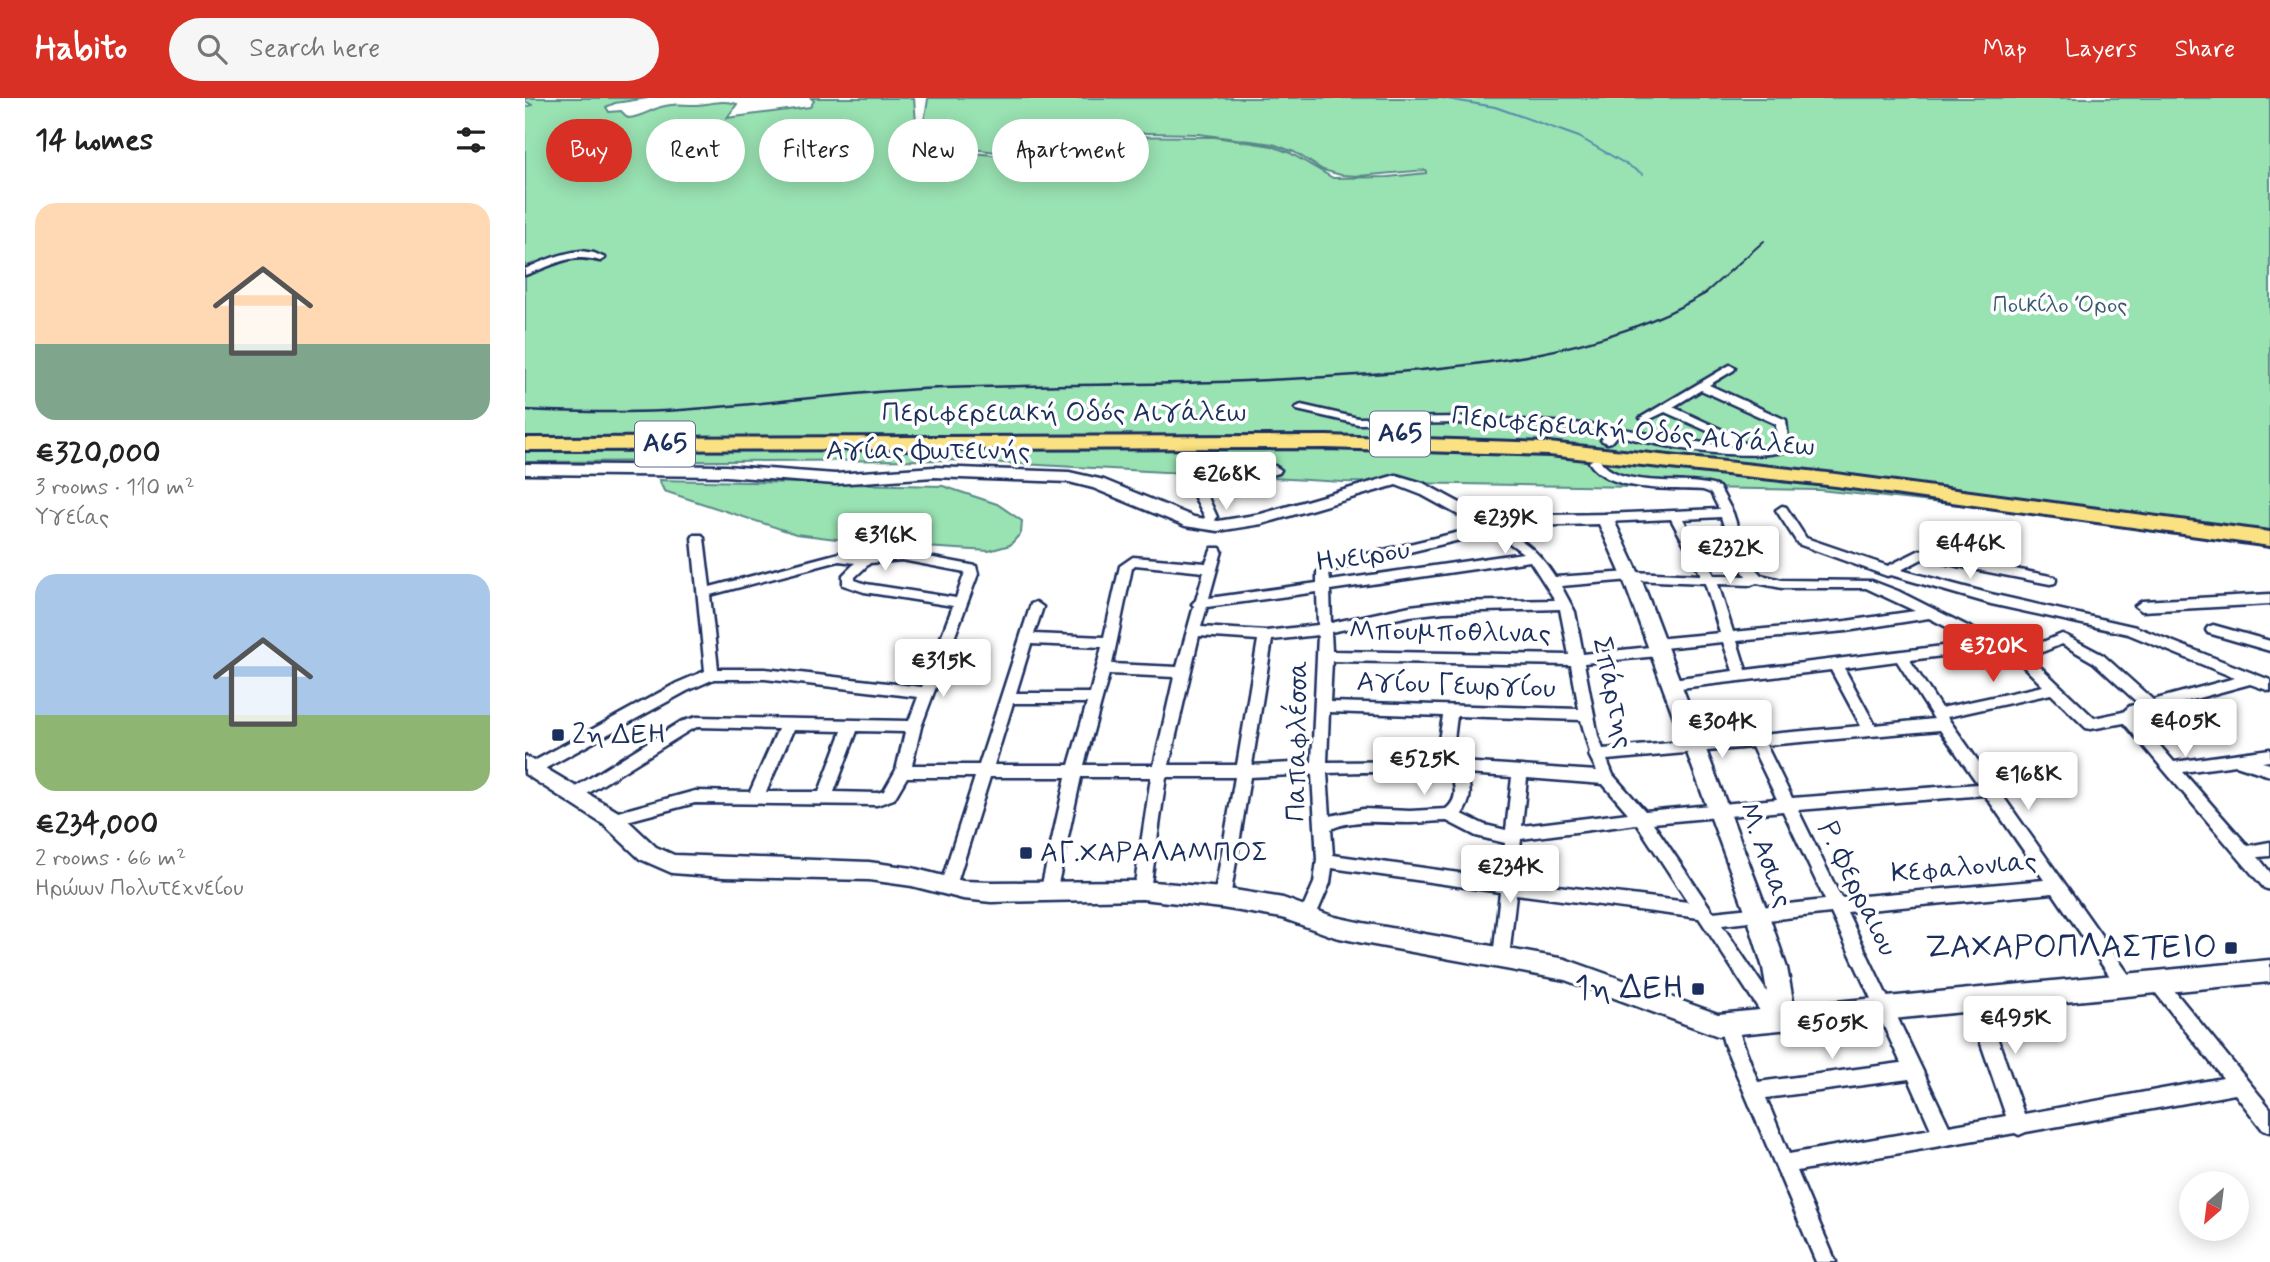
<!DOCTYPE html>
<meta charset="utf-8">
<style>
:root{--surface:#fff;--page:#f6f6f6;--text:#222;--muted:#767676;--accent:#d93025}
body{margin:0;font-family:Mynerve,sans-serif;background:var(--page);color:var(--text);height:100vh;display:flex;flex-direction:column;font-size:26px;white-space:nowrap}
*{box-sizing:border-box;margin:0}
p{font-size:23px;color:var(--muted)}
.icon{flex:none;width:38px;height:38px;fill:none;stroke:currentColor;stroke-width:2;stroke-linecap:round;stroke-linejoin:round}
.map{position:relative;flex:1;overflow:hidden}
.drawer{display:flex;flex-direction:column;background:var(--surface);width:525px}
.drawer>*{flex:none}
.hud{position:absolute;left:21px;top:21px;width:665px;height:63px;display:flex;gap:14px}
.needle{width:46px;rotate:208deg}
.fabs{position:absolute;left:1654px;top:1073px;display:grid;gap:14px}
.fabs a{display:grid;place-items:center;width:70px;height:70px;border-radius:50%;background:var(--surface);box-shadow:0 4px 18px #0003;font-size:35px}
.price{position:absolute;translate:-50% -60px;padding:0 16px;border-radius:7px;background:#fff;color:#222;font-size:23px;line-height:46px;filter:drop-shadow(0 2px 4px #0008)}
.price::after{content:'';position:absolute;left:50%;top:42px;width:21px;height:16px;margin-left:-10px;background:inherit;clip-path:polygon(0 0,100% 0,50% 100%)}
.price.active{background:var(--accent);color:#fff}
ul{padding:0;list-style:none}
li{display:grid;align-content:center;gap:14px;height:371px;padding:0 35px}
li span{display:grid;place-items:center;height:217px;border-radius:21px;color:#555}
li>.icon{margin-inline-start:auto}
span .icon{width:126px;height:126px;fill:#fffc;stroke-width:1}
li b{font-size:30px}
h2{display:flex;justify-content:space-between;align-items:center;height:84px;padding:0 35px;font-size:30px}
.chip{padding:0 24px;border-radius:32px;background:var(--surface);box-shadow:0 4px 18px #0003;font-size:24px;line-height:63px}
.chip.active{background:var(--accent);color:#fff}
header{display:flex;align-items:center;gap:42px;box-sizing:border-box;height:98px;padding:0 35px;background:var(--accent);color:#fff}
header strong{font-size:33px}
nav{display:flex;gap:38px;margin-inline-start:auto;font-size:24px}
.search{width:490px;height:63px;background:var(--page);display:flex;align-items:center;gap:18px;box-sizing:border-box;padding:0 24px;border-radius:38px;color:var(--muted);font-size:26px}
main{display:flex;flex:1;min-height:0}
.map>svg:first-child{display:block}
.green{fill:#99e2b2;stroke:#5a8888;stroke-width:2}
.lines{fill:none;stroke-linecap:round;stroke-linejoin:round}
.stream{stroke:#578aac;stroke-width:2}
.street-casing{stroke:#1b2f5e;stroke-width:5}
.secondary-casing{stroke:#1b2f5e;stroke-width:5}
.highway-casing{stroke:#1b2f5e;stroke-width:6}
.street{fill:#fff;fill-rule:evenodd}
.secondary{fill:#fff;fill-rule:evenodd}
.highway{fill:#fae181;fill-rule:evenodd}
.rail-far1{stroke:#1b2f5e;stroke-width:2}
.rail{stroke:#1b2f5e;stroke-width:2.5}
.poi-dot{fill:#1b2f5e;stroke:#fff;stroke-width:2.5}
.labels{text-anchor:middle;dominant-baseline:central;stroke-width:7;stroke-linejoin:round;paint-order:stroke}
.far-park-label{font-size:23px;fill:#3a5c73;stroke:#fff}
.shield{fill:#fff;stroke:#5f6d8e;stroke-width:2}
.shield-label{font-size:26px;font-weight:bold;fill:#1b2f5e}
.street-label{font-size:28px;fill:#1b2f5e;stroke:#fff}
.poi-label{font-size:28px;fill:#1b2f5e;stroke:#fff;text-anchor:start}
.near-poi-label{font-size:33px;fill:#1b2f5e;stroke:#fff;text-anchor:end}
</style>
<header>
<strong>Habito</strong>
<div class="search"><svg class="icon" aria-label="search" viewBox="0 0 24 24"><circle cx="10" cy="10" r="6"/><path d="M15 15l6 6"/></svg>Search here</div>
<nav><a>Map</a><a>Layers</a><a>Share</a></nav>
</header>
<main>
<section class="drawer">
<h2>14 homes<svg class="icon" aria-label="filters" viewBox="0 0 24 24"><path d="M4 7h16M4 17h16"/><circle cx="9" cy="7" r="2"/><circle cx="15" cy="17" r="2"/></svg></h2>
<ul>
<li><span style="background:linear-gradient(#ffd9b3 65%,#7fa58c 0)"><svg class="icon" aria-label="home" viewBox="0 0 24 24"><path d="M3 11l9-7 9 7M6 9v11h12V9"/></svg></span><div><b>€320,000</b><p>3 rooms · 110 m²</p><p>Υγείας</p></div></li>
<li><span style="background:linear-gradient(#a9c7e8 65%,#8fb573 0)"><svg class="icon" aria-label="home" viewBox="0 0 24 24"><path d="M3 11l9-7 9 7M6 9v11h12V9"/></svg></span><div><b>€234,000</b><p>2 rooms · 66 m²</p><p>Ηρώων Πολυτεχνείου</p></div></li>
</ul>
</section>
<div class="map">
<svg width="1745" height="1164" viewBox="0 0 1745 1164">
<rect width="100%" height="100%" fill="#fff"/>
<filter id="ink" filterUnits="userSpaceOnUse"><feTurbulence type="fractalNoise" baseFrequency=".0143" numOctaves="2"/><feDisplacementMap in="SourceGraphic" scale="14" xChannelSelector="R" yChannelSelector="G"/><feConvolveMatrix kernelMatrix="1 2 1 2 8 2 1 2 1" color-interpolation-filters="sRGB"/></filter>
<g filter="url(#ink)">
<g class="green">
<path d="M0,0H123L90,5L81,9L84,14L96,13L103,20C117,19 126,11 140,8C150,5 158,7 168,7C184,7 196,1 212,6L202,20L285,9L289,3L286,0H389L391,25L385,37L386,43L411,51L506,61L535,56L572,38L690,39L747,48L765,55L808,80L863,79L901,75V72L834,78L816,77L798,72L769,54L748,46L674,36L569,34L531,54L494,57L402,45L396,41C396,29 402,14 403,0H1745V440L1294,392L818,384L427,362L0,364V9L7,7L0,3Z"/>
<path d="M134,382L418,388L472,406L497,423L496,435L485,447L464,453L352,446L271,436L139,393Z"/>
</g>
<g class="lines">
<path class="stream" d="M916,0L970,9L1054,39L1118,76"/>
<g class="street-casing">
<g id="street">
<path d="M56,153L69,155L80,160L75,163C44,154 29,168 0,177V171C18,163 36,155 56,153Z"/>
<path d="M1205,267L1210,270L1209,272L1184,287L1261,322L1264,351L1262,353C1216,364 1138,349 1092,337L1086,344L1082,345L1076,342L1082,335L1078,333L948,325L833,326L772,312L770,310L776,307L833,320L948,319L1078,327L1149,341L1210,349L1196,339L1140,314L1121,323L1115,320ZM1176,292L1251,326L1252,349L1226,350L1204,335L1148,309Z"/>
<path d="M1070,360L1074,361C1095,393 1161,377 1194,389L1208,415L1223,462L1236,477L1257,482L1347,483L1373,493L1488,551L1508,548L1537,536L1542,538L1578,557L1628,602L1710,580L1603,536L1466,506L1366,477L1362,478L1273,446L1251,412L1257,408L1261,409L1281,440L1363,468L1395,452L1530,479L1531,482L1530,485L1525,486L1397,461L1376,472L1466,496L1611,529L1745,582V593L1725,586L1615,616L1611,620L1649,664L1745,651V663L1737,664L1745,666V678L1711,667L1658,674L1723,748L1745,744V758L1733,759L1745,774V792L1739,790L1599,625L1566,631L1561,630L1526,596L1422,619L1607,881L1610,887L1607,893L1601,895L1595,893L1528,795L1322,814L1424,1028L1481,1018L1441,902L1444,896L1450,894L1456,896L1459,902L1499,1016L1698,980L1626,889L1623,884L1626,879L1632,876L1638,879L1745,1010V1034L1738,1032L1710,996L1501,1034L1494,1037L1490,1035L1272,1073L1311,1164H1291L1199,946L1194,927L1197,921L1203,919L1209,921L1233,984L1376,965L1306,815L1197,827L1257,916L1260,922L1257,928L1251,930L1245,928L1174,820L991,796L984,860L982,865L976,868L970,865L968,860L975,794L807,770L805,785L789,822L783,824L777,822L775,817L789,785L792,762L787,676L725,679L705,800L703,805L697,807L691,805L689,800L710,679H641L625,792L623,797L617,799L611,797L609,792L626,679H556L531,795L529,800L523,802L517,800L515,795L541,679H465L431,788L429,793L423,795L417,793L415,788L450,679H382L369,701L352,707L170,705L87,727L82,725L79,721L82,717L170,693L225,694L253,631L172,629L165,632L54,701L49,703L44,701L41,697L44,693L155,624L172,619L384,623L393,599L240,581H189L162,593L12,675L7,677L0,672L2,667L152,585L180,573L167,440L169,437H177L179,440L185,489L314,455L341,458L377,454L451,468L453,476L396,629L387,667H454L506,506L511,504L518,509L509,536L579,539L595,468L608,459L681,465L687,450H695L697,453L684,500L792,485V475L800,466L960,428C993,434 1013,452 1030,479L1106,474L1176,477L1146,421L1080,424L1074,420L1080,416L1194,411L1186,395L1178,392C1145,390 1083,395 1064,364ZM1196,419L1210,462L1221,478L1189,477L1158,421ZM960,436L983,444L998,455L805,483L804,476L809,472ZM377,462L440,474L431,500L341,486L330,482V479L345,465ZM314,463L330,465L318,477V487L339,494L428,508L397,589L240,571H193L185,497ZM1005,463L1030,502L919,504L885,508L806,525L805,492ZM610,467L679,474L671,502L667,506L669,508L652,569L587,566L607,470ZM1106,482L1180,485L1195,535L1130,541L1125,543L1123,546L1125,549L1058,556L1050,514L1036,488ZM1232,485L1257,490H1341L1390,513L1321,523L1208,534L1193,486L1226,487ZM792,494L793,527L741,533L676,529L682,509ZM1035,511L1044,557L807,553L806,534L885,518L919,514ZM1404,520L1451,544L1221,572L1212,543L1321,533ZM793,537L787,664L727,667L747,542ZM674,538L733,542L712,667H644ZM1198,544L1208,573L1147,581L1140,586L1142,590L1147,591L1306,572L1336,628L1078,651L1073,638L1059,565L1133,558L1138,556L1140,553L1138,550ZM506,546L577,549L565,595H491ZM1537,546L1568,564L1614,606L1605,608L1598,614L1569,620L1505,559ZM1466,552L1481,559L1490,560L1518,588L1416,610L1385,562ZM807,563L1046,567L1054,611L805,604ZM1372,563L1409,621L1350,627L1319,570ZM584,576L649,579L629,667H559ZM488,605H562L544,667H469ZM804,614L918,618L914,642L921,663L802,664ZM932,618L1056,622L1065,655L1064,657L1072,673L936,664L929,642ZM268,632L317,633L294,694H241ZM1415,632L1453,686L1267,700L1241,647ZM332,633L380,634L371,672L359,693L352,695L309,694ZM1227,649L1252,701L1120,713L1088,677L1082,662ZM839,674L926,675C930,688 934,701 921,711L885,713L838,711L805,718L802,675ZM941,676L987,679L981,732L960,727L937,716C947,702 946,691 941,676ZM1002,680L1078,686L1103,715L997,728ZM1460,697L1519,782L1316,800L1273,712ZM1258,713L1300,802L1188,814L1128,725ZM922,723L951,738L980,745L976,781L808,757L806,731C831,720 856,725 883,725C896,725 909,723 922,723ZM1112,726L1163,804L992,783L996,741ZM1384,981L1406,1031L1264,1056L1241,1000Z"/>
<path d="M750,368L756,372L754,375L681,395L692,419L685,430H677L675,427L680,419L669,398L671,390Z"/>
<path d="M1745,496V506L1617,513L1610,508L1617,503Z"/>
<path d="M1688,527L1745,543V553L1683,535L1681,532L1683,529Z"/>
</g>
</g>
<g class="secondary-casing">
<path id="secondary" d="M0,366L201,368L310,376L409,369L544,374L579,382L669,419L693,423L736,416L871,377L898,385L950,413L965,418L1086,416L1115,478L1243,815L1262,870L1269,908L1745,862V884L1193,938L1040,882L838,845L810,839L757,820L697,810L617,801L466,804L438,801L387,788L344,782L199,779L147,775L115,761L79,727L0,676V658L95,715L131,749L149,757L344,764L387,770L438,783L466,784L617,783L697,790L758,800L810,819L838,825L1040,861L1193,916L1245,911L1238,870L1221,815L1097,478L1074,426L965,429L948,425L897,397L871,387L737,426L693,433L660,428L568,390L544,384L409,379L310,386L201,378L0,376Z"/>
</g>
<g class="highway-casing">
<path id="highway" d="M801,338L1024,345L1311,376L1745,434V448L1311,388L1024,357L801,350L0,352V340Z"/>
</g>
<use href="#street" class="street"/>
<use href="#secondary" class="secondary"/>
<use href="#highway" class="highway"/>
<path class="rail-far1" d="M1178,197L1239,143"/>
<path class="rail" d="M0,312C46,314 92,315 138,313C232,308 325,293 419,290C552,286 683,287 816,278C935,271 1076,258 1181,195"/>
</g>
</g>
<g class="poi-dot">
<rect x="26" y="630" width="14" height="14" rx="3.5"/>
<rect x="494" y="748" width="14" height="14" rx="3.5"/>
<rect x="1699" y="843" width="14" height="14" rx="3.5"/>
<rect x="1166" y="884" width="14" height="14" rx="3.5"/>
</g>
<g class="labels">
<g class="far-park-label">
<text x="1535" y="208">Ποικίλο Όρος</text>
</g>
<g class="shield">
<rect x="845" y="313.5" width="60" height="45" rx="5"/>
<rect x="110" y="323.5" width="60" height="45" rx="5"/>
</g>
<g class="shield-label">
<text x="875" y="336">Α65</text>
<text x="140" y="346">Α65</text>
</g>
<g class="street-label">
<text x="539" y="315">Περιφερειακή Οδός Αιγάλεω</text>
<text transform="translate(1108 334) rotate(5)">Περιφερειακή Οδός Αιγάλεω</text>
<text x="403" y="353">Αγίας Φωτεινής</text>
<text transform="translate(838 459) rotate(-8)">Ηνειρου</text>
<text transform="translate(925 535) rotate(1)">Μπουμποθλινας</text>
<text transform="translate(931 588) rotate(2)">Αγίου Γεωργίου</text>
<text transform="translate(1087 595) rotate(78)">Σπάρτης</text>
<text transform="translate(773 643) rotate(-89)">Παπαφλέσσα</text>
<text transform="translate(1240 757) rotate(70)">Μ. Ασιας</text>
<text transform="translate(1439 770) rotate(-5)">Κεφαλονιας</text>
<text transform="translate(1332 791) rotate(64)">Ρ. Φερραιου</text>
</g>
<g class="poi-label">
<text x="47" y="637">2η ΔΕΗ</text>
<text x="515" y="755">ΑΓ.ΧΑΡΑΛΑΜΠΟΣ</text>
</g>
<g class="near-poi-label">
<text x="1692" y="850">ΖΑΧΑΡΟΠΛΑΣΤΕΙΟ</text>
<text x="1159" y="891">1η ΔΕΗ</text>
</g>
</g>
</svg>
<div class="fabs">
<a><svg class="needle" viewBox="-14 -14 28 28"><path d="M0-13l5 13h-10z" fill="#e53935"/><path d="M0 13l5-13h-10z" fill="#767676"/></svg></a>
</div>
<b class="price" style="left:701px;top:414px">€268K</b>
<b class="price" style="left:980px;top:458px">€239K</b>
<b class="price" style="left:360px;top:475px">€316K</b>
<b class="price" style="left:1445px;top:483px">€446K</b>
<b class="price" style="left:1205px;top:488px">€232K</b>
<b class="price active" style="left:1468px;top:586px">€320K</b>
<b class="price" style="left:418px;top:601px">€315K</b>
<b class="price" style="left:1660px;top:661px">€405K</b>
<b class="price" style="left:1197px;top:662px">€304K</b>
<b class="price" style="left:899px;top:699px">€525K</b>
<b class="price" style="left:1503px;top:714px">€168K</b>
<b class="price" style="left:985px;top:807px">€234K</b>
<b class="price" style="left:1490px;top:958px">€495K</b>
<b class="price" style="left:1307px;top:963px">€505K</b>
<div class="hud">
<a class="chip active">Buy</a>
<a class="chip">Rent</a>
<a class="chip">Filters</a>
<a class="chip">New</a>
<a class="chip">Apartment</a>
</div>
</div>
</main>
